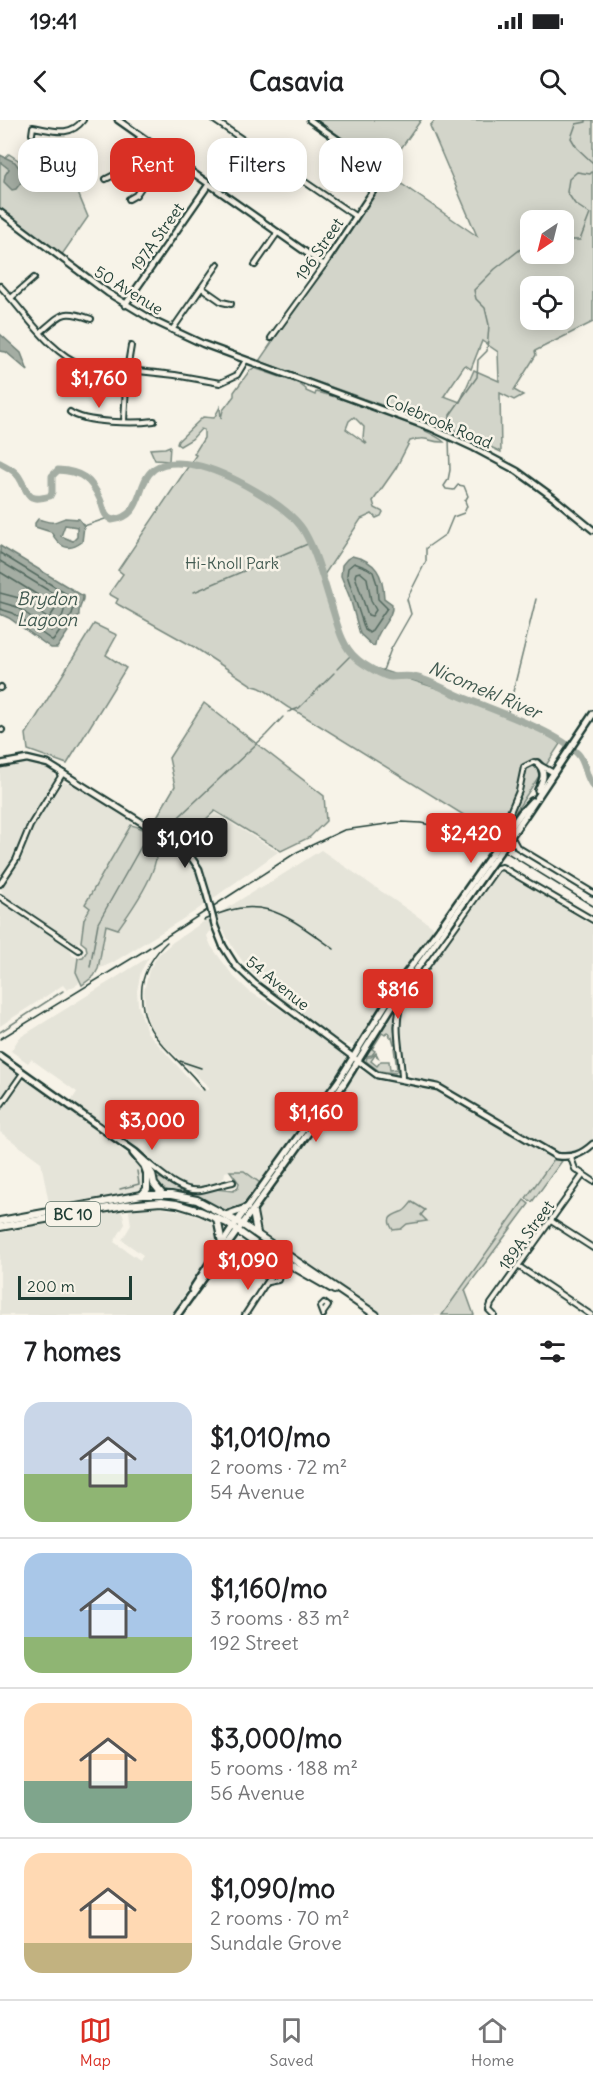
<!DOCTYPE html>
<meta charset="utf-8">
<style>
:root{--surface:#fff;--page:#f6f6f6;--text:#202124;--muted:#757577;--line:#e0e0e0;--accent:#d93025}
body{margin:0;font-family:Delius,sans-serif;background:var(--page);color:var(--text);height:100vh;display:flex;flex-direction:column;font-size:22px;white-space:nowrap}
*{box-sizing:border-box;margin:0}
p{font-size:20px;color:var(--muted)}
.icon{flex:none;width:33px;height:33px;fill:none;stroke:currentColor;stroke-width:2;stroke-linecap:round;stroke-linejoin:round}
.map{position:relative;height:1195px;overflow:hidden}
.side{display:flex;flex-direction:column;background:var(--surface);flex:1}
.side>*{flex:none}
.hud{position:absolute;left:18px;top:18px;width:558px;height:54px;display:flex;gap:12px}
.needle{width:39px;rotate:215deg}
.buttons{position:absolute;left:520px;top:90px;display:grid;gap:12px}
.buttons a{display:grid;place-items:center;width:54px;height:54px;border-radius:12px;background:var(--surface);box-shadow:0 3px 15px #0003;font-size:30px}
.scale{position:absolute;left:18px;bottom:15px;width:114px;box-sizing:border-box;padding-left:6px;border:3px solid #1f3d34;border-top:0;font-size:16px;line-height:21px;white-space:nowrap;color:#1f3d34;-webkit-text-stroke:4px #f7f3e8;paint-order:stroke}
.price{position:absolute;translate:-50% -51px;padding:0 14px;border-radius:6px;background:var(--accent);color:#fff;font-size:20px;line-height:39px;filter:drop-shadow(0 2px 3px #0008)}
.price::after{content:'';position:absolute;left:50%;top:36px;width:18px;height:14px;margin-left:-9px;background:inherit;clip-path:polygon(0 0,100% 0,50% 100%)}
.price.on{background:#222;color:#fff}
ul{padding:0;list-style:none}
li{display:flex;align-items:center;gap:18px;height:150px;padding:0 24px}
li+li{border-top:2px solid var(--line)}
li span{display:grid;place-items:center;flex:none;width:168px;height:120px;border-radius:18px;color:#555}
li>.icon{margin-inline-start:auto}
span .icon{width:72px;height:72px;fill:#fffc;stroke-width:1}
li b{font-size:26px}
h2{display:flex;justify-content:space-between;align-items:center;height:72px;padding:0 24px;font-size:26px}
.chip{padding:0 21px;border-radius:18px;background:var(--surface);box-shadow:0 3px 15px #0003;font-size:21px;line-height:54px}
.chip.on{background:var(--accent);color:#fff}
.status{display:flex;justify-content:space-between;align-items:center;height:42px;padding:0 30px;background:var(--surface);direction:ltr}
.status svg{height:16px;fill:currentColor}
header{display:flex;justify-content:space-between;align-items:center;height:78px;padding:0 24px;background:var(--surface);font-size:27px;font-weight:700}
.tab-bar{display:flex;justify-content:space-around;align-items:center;height:84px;border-top:2px solid var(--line);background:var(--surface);font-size:16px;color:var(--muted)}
.tab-bar a{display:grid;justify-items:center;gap:3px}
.tab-bar .on{color:var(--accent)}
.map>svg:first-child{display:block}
.built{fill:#e5e4d9}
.green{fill:#d3d5ca;stroke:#79897f;stroke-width:1.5;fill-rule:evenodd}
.water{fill:#a4ada3;stroke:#6f8077;stroke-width:1.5;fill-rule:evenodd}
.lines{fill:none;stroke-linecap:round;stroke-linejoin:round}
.shore{stroke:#546a60;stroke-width:1.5}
.stream{stroke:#6f8077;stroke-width:1.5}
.river{stroke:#a4ada3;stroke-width:7}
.minor-casing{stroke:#1f3d34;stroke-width:8}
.tertiary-casing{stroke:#1f3d34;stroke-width:9}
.secondary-casing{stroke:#1f3d34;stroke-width:10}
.trunk-casing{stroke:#1f3d34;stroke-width:10}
.minor{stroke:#f7f3e8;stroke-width:4}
.tertiary{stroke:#f7f3e8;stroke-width:4.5}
.secondary{stroke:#f7f3e8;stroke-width:5}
.trunk{stroke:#f7f3e8;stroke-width:6}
.rail{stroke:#1f3d34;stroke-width:1.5}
.tertiary-bridge-casing{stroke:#1f3d34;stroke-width:9;stroke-linecap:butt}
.secondary-bridge-casing{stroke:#1f3d34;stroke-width:10;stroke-linecap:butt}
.tertiary-bridge{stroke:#f7f3e8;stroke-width:4.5}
.secondary-bridge{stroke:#f7f3e8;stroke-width:5}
.labels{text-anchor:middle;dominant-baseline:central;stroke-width:5;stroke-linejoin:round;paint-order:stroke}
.shield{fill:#f7f3e8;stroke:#60746a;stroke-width:1.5}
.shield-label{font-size:15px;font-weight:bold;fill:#1f3d34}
.street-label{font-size:16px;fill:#1f3d34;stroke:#f7f3e8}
.park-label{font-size:16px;fill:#435b52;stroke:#f7f3e8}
.water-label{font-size:18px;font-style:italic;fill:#405950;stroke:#f7f3e8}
</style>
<div class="status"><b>19:41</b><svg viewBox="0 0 49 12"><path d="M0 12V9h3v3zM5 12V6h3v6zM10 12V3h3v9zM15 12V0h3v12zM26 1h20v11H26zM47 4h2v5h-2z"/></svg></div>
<header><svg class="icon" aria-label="back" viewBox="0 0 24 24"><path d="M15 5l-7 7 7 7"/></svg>Casavia<svg class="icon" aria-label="search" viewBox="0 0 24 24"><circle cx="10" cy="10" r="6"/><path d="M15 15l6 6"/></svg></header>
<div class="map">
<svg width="593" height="1195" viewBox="0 0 593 1195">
<rect width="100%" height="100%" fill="#f7f3e8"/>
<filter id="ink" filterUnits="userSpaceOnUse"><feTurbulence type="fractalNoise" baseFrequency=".0167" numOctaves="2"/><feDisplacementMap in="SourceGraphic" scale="12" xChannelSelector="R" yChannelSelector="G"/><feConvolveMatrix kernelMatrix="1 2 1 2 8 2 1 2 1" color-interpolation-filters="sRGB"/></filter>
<g filter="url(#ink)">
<g class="built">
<path d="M24,643L36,644L52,650L54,653L55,659L27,707L16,733L0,758V648Z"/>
<path d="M63,662L75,664L133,701L85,784L90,788L84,799L81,822L75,823L4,776L1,769L21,739L33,708Z"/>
<path d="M215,693L278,732L194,792L112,843L98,849L106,805L118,809L150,755L163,723L175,731Z"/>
<path d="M321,730L436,809L356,926L341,922L289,886L246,846L233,828L224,811L219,808L216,795L259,768L260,769Z"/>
<path d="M499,750L505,751L593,806V1020L576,1032L566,1034L551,1031L451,969L415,959L411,956L403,937L399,909L403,887L423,855Z"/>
<path d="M0,780L70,828L72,835L78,838L76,852L80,859L78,864L67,870L63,865L0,906Z"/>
<path d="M209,798L212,808L207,816L211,826L234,857L250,872L293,897L343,933L347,940L330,968L260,1063L244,1052L230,1051L225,1052L224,1058L216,1062L196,1068L186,1066L174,1059L70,983L77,972L31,939L28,943L11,931L19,918L149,837L141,851L137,871L138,885L147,912L199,970H209V967L159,920L150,906L145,891L144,871L149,850L158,835L173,822Z"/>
<path d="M0,940L14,950L17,956L0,982Z"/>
<path d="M360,950L385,962L434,970L449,975L554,1039L442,1195H384L290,1133L258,1109L256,1093L260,1086L353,955Z"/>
<path d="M25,961L31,962L130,1036L144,1053L145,1059L144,1069L50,1089L41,1042L0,1012V993L22,962Z"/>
<path d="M154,1087L181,1091L205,1099L216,1106L219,1115L216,1126L171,1195H0V1113L120,1090L123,1094L125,1104L114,1122L140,1140L143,1135L122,1120L131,1105L129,1091L133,1088Z"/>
</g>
<g class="green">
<path d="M314,0H421L385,51Z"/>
<path d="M435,0H593V202L535,231L536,235L514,270L523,275L514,280L500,273L501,332L429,298L414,296L373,282L259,241L387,54L477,116L430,6ZM531,100H564V134H531ZM531,166H564V200H531ZM482,221L498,232L499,261L474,250L460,282L444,276L465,245L471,249Z"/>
<path d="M9,34L21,42L27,61L68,49L88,97L61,136L0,88V42Z"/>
<path d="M254,248L298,263L306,269V271L315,275L316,272C337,276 431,309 444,322C428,323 430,315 410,321L396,348L373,381L375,388L383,392L381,396L376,398L372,394L361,399L322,458C331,487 342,534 372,547L467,578L545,612L560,624L499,717L296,591C281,588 270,568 253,566L194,527L119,485L116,483L118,479L109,474L123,454L118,450L196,335L194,334L204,318V310L201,309L192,319L180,326L177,324L178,321L203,297L214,298L220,287L221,298L223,290L234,276V272L250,250ZM354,297L364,307L363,318L367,324L346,309L349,301Z"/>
<path d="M170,326L169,341L155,340L150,329L165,328Z"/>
<path d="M94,504L117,515L106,535L126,548L67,644L28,630L26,614Z"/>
<path d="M204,583L324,676L326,701L310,717L281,731L215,691L181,722L152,705L175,666L169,638Z"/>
<path d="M131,705C187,717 136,783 118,809L106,805L98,849L94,856L82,865L76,852L78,838L83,837L87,831L86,826L81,822L84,799L90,788L85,784Z"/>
<path d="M399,881L394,906L396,923L394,924L392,917H389L390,914L387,912L385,915L382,913L372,929L375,931L372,935L366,936Z"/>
<path d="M394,928H397L400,948L395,953L379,951L366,941L367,937H371L376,933L378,937L375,935L371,941L377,946L381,941H389L390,950L397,949Z"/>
<path d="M554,1039L562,1041L532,1082L526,1078Z"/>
<path d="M230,1051H244L260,1063C253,1072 246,1088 234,1090C219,1093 204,1078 190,1074C178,1071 160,1073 156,1061L159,1058L162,1059L183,1071L191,1073L216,1069L233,1071L238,1068L239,1063Z"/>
<path d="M524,1080L529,1084L465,1170L474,1195H442Z"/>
<path d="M412,1082L425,1090L421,1095L427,1101L407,1104L401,1109L393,1110C385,1098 391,1096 401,1092C406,1091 409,1085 412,1082Z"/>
</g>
<g class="water">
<path d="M0,35L15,42L22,52V61L16,69L12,70L4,62L5,55L9,49L0,42Z"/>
<path d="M0,214L21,233L28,251L6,232L0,231Z"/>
<path d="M65,398L79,399L84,406L82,422C67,433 59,426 51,412L35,407V403L38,399C53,403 50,404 65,398ZM65,405L77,407V417L73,421L61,416Z"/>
<path d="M0,426L83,476C84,482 78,487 79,495L57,528H51L9,498L0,494Z"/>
<path d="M352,436C376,441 383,454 384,478L392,484C394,499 376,509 375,525L373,526L360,514L350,478L341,456L342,445L347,439Z"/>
</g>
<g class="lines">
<g class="shore">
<path d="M0,433L76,480L72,494L53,521L13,493L0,489"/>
<path d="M0,441L64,480C67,491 59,503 51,511L17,487L0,482"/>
<path d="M354,443L367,448L373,452L377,464L378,479L387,488L370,513L365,510L347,455L348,448Z"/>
<path d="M0,452L54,485L56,488L50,497L47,498L19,478L0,473"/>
<path d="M360,452L367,458L371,481L376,490L372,496L368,495L355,456L356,453Z"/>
</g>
<g class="stream">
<path d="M586,0V2L576,4L571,18L577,28L593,43"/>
<path d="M564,120H580L590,94L575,84L567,72L569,59L577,52L590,54L593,51"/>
<path d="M449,314L450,295L477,257L478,240L487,231L489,205L485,188L476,179L474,170L495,149L531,121"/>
<path d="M84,406L108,398"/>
<path d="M194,472L310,423"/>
<path d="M337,549L352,534"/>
<path d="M382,553L391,529L411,494L407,479L426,441V428L446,414L453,397L464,393L467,386L465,381L468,376L464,366L458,365L454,370L446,369L444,366L448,360L450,350L449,319"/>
<path d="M288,592L299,588L334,553"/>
<path d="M507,596L536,479"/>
<path d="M166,709L266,615L283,597"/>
<path d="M90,847L98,803L143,723L150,718"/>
<path d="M0,912L63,871"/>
<path d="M120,1069L139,1064L137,1051"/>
</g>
<path class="river" d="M0,343C7,347 15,350 19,357C29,373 26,383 50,376L52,372V356L58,350C81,351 91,359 100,379C104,388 103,396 112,400C158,395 121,331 195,345C225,351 291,386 305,413C317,434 323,459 330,481C337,501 340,524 356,538C362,544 384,557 391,557C399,557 407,555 414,557C430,560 445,570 460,576C492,590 555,610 578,634C586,642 585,657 593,666"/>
<g class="minor-casing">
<g id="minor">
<path d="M214,0L355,96"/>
<path d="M32,14L33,7C52,10 70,18 83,0"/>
<path d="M106,59L114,55L141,16"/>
<path d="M129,79L136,75L165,33"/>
<path d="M255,145L278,112"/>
<path d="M0,166C24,191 50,234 83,245L175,255L220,263L237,255L246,240"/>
<path d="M202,168L222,182L231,184"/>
<path d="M11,178L34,158"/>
<path d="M172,210L218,144"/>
<path d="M41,212C63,193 63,189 91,199"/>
<path d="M271,218L324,145"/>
<path d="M70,292C85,303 134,304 154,301"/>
<path d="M124,301L127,250L131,226"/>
<path d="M0,568L1,567"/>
<path d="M0,609L2,610"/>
<path d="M509,709L508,697L519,671L524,647L534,642L554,653"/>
<path d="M511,716L517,727L593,773"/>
<path d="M0,764L16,740L30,706L63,653"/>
<path d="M0,777L79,830"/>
<path d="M402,960C402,932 392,908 402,881L497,748L502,747L593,800"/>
<path d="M0,986L23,953"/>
<path d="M571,1038L575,1049L593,1061"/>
<path d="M148,1043C163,1055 181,1073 201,1070C212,1068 223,1064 233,1062"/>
<path d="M551,1101L593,1128"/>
<path d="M518,1146L591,1195"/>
<path d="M245,1195L271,1155L276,1153L279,1155L278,1160L268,1162"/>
<path d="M323,1195L320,1187L324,1183L328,1186L323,1193"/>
<path d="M494,1195L489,1190L491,1184L583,1055"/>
</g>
</g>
<g class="tertiary-casing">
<g id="tertiary">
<path d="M118,0L324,145L385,53L310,0"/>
<path d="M0,92L108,173L156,202L203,224L431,308L474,328L517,351L554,378L593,410"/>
<path d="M125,185L209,64"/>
<path d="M0,644L27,639L48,644L181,727L189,734L199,749L206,772"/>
<path d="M223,826L235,845L254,863L377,955L438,967L556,1036C572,1038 581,1035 593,1024"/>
</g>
</g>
<g class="secondary-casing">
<g id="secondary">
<path d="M537,643C547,652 543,660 538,670"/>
<path d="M521,693L532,681"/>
<path d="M525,696L593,594"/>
<path d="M0,936L135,1032L147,1043L152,1054"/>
<path d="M133,1033L144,1046L147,1054"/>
<path d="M192,1170L233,1107L339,960L401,860L440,808"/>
<path d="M177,1195L344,963L406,864L444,811"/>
</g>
</g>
<g class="trunk-casing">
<g id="trunk">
<path d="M152,1054L154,1064L162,1074"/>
<path d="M142,1075L147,1069V1054"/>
<path d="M253,1092L257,1113"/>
<path d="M227,1095L247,1088"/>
<path d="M217,1098L222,1123"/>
<path d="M0,1101L142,1075H171L197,1080L243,1105L376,1195"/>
<path d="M0,1107L125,1085L161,1082L177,1084L200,1091L227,1103L266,1131L334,1170"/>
</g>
</g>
<use href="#minor" class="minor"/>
<use href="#tertiary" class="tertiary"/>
<use href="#secondary" class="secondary"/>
<use href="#trunk" class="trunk"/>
<g class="rail">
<path d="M204,800C261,771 287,796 334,829"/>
<path d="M167,822C155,833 144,850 142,866C137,919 178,933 204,970"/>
<path d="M0,919L144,831L297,732L344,710L401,702L421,703L459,711L496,726L593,786"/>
<path d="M180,941L201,948"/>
</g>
<g class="tertiary-bridge-casing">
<path id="tertiary-bridge" d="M206,772L215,806L223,826"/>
</g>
<g class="secondary-bridge-casing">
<g id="secondary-bridge">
<path d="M440,808L521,693"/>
<path d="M444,811L525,696"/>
</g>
</g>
<use href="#tertiary-bridge" class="tertiary-bridge"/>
<use href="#secondary-bridge" class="secondary-bridge"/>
</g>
</g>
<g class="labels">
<rect class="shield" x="46" y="1082" width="54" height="24" rx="4.5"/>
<g class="shield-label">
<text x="73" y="1094">BC 10</text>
</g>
<g class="street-label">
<text transform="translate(157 117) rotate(-55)">197A Street</text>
<text transform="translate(319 129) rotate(-56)">196 Street</text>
<text transform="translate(129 170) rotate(32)">50 Avenue</text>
<text transform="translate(439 301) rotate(23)">Colebrook Road</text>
<text transform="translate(278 863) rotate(39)">54 Avenue</text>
<text transform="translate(526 1115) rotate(-54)">189A Street</text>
</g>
<g class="park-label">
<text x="232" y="443">Hi-Knoll Park</text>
</g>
<g class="water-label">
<text x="47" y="478">Brydon<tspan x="47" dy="21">Lagoon</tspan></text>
<text transform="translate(485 570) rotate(23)">Nicomekl River</text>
</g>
</g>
</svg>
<div class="buttons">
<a><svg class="needle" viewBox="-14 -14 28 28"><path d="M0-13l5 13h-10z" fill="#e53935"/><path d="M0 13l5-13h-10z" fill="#757577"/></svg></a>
<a><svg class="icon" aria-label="locate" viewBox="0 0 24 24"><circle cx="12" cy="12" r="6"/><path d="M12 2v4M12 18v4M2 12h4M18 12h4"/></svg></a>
</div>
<div class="scale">200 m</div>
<b class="price" style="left:99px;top:289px">$1,760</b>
<b class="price" style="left:471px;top:744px">$2,420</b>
<b class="price on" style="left:185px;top:749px">$1,010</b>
<b class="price" style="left:398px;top:900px">$816</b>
<b class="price" style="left:316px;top:1023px">$1,160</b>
<b class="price" style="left:152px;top:1031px">$3,000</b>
<b class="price" style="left:248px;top:1171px">$1,090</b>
<div class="hud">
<a class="chip">Buy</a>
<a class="chip on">Rent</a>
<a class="chip">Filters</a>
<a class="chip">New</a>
</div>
</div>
<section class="side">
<h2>7 homes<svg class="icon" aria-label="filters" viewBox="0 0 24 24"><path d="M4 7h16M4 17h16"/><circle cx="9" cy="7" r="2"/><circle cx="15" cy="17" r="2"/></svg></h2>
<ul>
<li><span style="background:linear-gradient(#c9d6e8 60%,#8fb573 0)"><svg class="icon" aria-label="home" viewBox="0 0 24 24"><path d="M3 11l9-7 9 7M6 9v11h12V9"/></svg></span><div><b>$1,010/mo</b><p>2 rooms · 72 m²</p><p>54 Avenue</p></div></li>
<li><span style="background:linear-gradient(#a9c7e8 70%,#8fb573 0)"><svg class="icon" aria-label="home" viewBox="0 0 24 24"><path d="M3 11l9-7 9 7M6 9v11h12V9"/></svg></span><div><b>$1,160/mo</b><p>3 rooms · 83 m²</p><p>192 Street</p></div></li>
<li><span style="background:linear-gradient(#ffd9b3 65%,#7fa58c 0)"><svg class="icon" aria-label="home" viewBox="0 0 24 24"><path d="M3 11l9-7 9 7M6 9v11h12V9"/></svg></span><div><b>$3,000/mo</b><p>5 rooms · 188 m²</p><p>56 Avenue</p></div></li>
<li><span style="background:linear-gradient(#ffd9b3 75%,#c2b280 0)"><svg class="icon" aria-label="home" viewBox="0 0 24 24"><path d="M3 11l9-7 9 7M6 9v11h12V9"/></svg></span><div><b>$1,090/mo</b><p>2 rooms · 70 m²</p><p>Sundale Grove</p></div></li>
</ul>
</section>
<nav class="tab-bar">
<a class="on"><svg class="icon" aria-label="map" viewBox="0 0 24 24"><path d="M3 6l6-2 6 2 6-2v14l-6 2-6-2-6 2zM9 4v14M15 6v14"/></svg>Map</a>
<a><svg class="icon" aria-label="saved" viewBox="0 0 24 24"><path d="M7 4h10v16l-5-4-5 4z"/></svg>Saved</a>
<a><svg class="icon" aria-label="home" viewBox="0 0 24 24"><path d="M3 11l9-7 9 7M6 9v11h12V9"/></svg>Home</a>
</nav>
